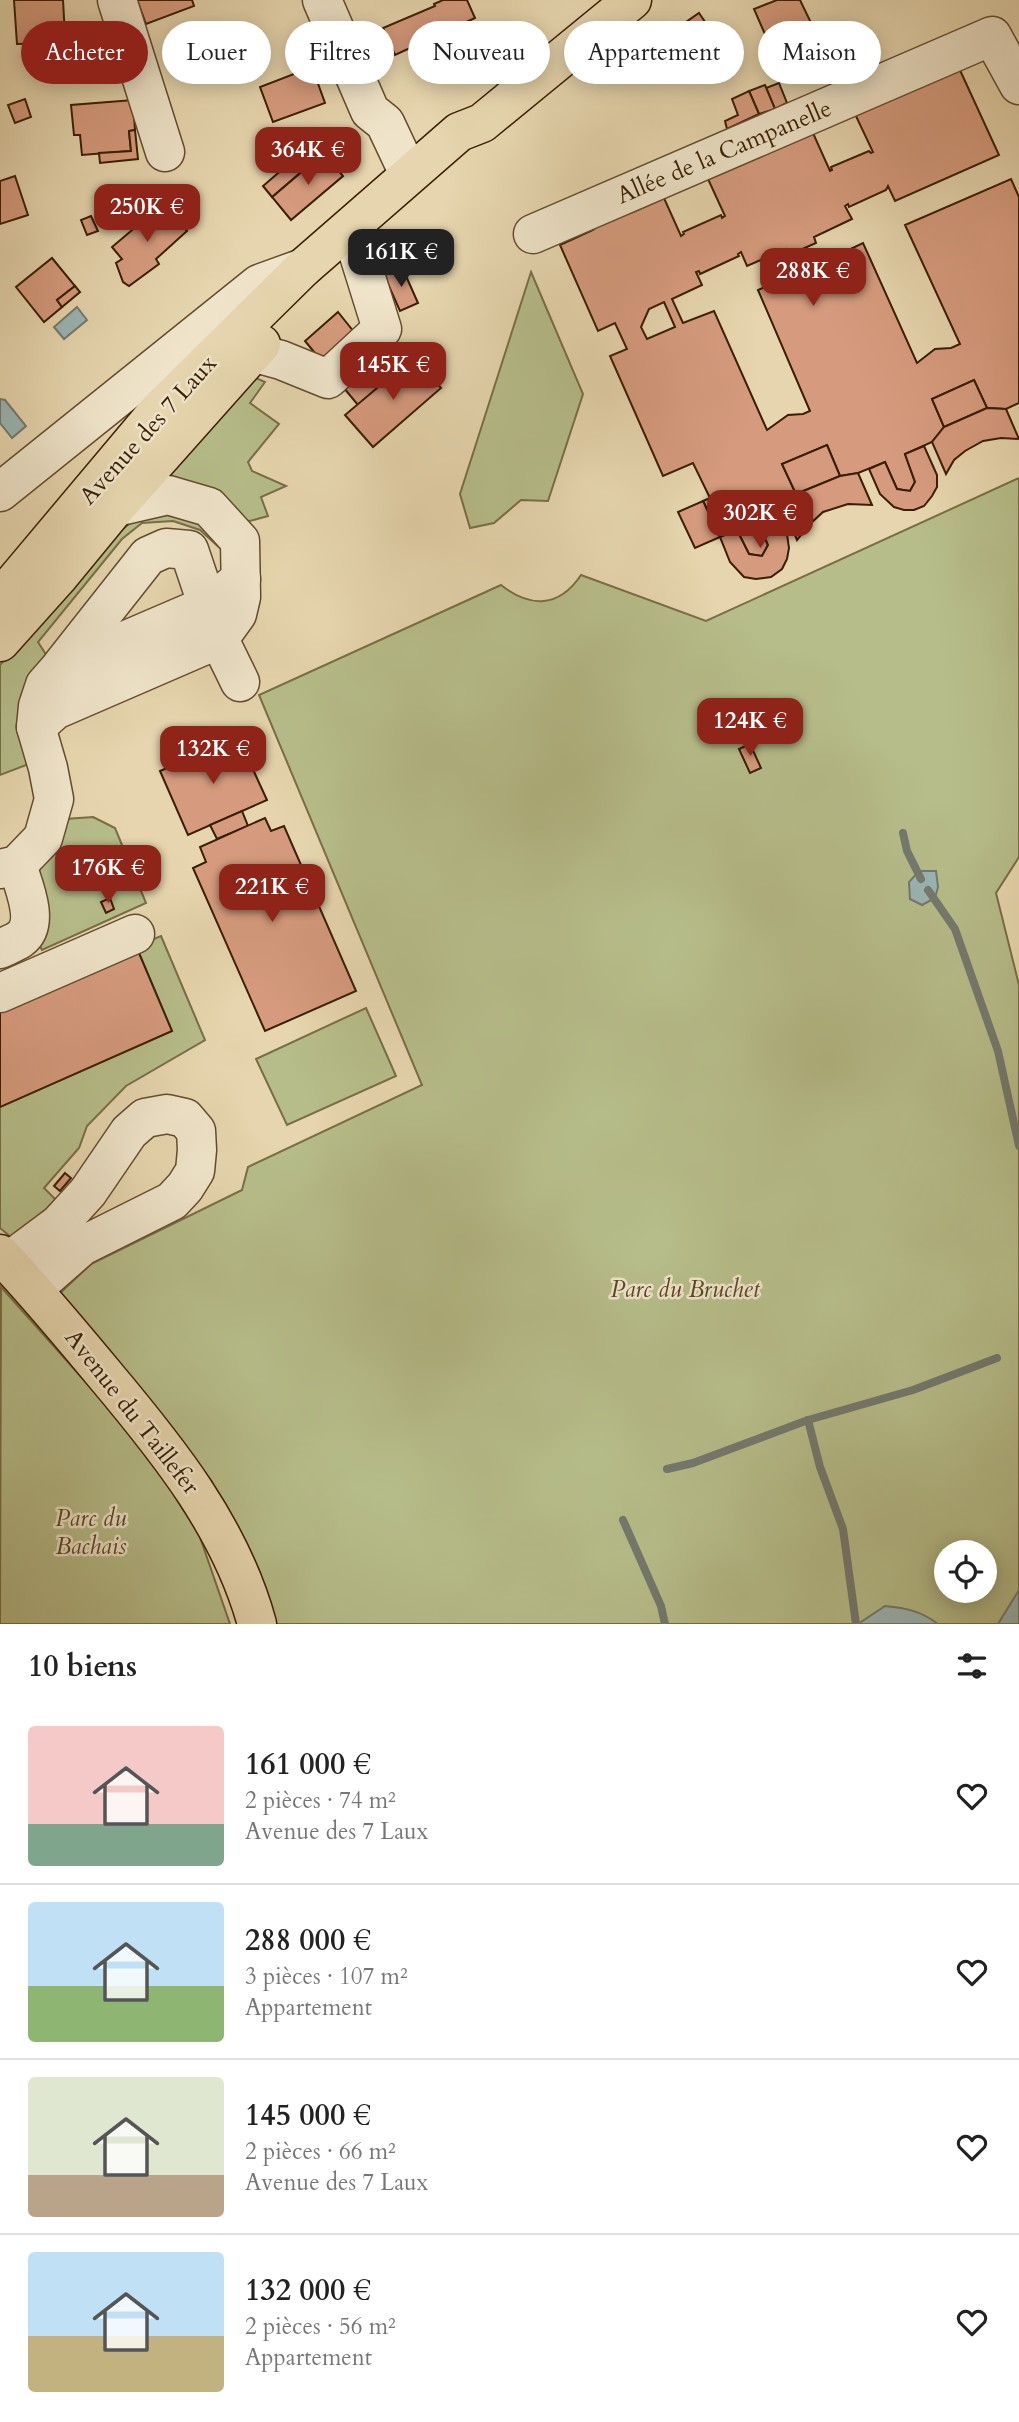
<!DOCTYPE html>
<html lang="fr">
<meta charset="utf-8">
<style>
:root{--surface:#fff;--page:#f2f2f2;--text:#222;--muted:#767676;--line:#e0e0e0;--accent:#8f2418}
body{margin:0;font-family:Cardo,serif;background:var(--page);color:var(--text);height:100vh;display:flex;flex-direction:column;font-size:26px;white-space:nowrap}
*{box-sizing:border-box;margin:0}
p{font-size:23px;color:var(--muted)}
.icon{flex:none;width:38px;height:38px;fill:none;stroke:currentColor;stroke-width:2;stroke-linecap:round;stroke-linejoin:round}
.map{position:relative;height:1624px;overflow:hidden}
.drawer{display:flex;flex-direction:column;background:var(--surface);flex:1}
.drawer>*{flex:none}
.guide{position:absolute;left:21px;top:21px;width:978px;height:63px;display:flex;gap:14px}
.tools{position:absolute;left:934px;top:1540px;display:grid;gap:14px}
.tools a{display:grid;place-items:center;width:63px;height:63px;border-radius:50%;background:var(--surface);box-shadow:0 4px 18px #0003;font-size:35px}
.price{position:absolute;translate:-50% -60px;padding:0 16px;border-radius:14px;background:var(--accent);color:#fff;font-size:23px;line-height:46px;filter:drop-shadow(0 2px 4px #0008)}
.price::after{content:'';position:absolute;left:50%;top:42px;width:21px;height:16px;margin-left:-10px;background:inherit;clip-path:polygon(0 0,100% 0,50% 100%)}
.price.current{background:#222;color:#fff}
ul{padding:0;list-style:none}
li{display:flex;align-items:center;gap:21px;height:175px;padding:0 28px}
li+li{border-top:2px solid var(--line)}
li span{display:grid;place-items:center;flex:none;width:196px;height:140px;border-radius:7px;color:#555}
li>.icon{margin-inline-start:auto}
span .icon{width:84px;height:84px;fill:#fffc;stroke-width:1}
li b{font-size:30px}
h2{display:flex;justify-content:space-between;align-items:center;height:84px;padding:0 28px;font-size:30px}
.pill{padding:0 24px;border-radius:32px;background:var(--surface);box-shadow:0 4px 18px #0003;font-size:24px;line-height:63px}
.pill.current{background:var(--accent);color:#fff}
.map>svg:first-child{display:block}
.green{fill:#b6bd8a;stroke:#786e46;stroke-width:2;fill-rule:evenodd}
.water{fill:#9ab6b5;stroke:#74796e;stroke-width:2}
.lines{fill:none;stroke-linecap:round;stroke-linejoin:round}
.stream{stroke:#74796e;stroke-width:8}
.building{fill:#d69b7e;stroke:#3a1e03;stroke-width:2;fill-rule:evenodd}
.minor-casing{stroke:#654c2e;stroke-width:41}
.major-casing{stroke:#3a1e03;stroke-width:41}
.minor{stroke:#efe4ca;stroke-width:38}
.major{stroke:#e6d5ae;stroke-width:38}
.labels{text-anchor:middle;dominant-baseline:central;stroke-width:5;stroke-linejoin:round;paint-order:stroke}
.street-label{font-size:24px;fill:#3a1e03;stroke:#efe4ca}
.park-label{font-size:24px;font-style:italic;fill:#594625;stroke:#efe4ca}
</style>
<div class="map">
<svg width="1019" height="1624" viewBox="0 0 1019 1624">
<rect width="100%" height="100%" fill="#e6d5ae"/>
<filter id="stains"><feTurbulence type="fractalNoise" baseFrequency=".00286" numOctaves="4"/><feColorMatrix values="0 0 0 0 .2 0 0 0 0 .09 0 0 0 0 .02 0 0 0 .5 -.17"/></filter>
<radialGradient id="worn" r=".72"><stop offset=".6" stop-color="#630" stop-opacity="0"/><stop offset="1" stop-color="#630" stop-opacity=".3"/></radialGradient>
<g class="green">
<path d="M531,272L583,394L548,501L521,500L494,523L470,528L460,494Z"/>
<path d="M251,376L265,382L250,403L279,424L248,462L252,471L286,486L261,497L268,516L250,521L241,520L149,480Z"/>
<path d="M1019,478V857L996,893L1019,985V1624H274L58,1295L91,1264L242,1190L248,1167L422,1085L259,695L501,585C530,608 559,608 581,575L706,621ZM947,1552H985V1591H947Z"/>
<path d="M170,515L203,522L227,543L221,549L200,530L173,521L142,523L122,539L38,642L54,667L34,762L0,775V665L114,536L138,517Z"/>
<path d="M93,817L115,828L146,903L42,950L35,937L38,853L65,819Z"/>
<path d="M161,936L205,1040L126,1086L87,1126L79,1148L44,1188L56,1200L18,1237L12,1238L0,1228V1107L172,1031L136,946Z"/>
<path d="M366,1008L396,1076L287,1125L256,1059Z"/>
<path d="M1,1287L125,1426L193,1517L230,1624H0Z"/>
</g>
<g class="water">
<path d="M77,307L87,320L64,339L54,327Z"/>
<path d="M0,399L5,400L26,426L12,438L0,423Z"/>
<path d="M919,871H936L938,887L935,898L922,905L910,899L909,882Z"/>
<path d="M1019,1590V1624H998Z"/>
<path d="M885,1606C906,1608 921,1611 938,1624H858Z"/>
</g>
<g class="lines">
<g class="stream">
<path d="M903,833L907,851L921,879"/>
<path d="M928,890L955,929L998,1051L1019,1146"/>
<path d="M808,1420L820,1467L843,1529L856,1624"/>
<path d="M667,1469L693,1463L808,1420L913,1390L997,1358"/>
<path d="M623,1520L661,1606L665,1624"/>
</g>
</g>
<g class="building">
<path d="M14,0H63L65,36L44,37V43L17,44Z"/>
<path d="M137,0H192L194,6L146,24Z"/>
<path d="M443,0H467L475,18L447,31L450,36L426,47L423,42L395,55L383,28L435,6L434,4Z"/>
<path d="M777,0H800L814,29L771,48L754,9Z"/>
<path d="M699,13L721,45L695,64L680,45L675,48L666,36Z"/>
<path d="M65,36V42L44,43V37Z"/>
<path d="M865,41L875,63L854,73L845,50Z"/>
<path d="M680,45L695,64L689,68L675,48Z"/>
<path d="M312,67L325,103L273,122L260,87Z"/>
<path d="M959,68L999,155L895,201L888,186L886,190L849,207L848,204L845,206L852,219L814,237L816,243L789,255L786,249L747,266L741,252L738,254L739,256L700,274L699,271L696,272L702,285L672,299L683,323L714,311L767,430L788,415L803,414L810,411L758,290L798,273L809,263L823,262L863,243L917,363L935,349L951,348L960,344L905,225L1011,179L1019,197V403L1006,409L987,408L974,380L932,399L944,427L932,442L905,454L915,482L910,491L897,489L885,462L858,473L840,476L827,445L782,464L796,494L784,508L757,520L768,545L762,556L749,554L737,530L720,537L703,501L710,498L693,463L663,476L610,356L627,349L615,323L598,331L560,245L593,230L611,215L633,212L664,198L681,236L684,234L683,232L721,215L722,218L725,216L708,179L813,133L830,171L832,170L831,167L869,151L871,153L873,152L855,114ZM664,302L675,327L647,339L641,327L649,309Z"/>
<path d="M779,83L787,103L775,109L766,88Z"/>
<path d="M765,85L775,109L759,114L749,91Z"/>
<path d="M749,91L759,114L727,129L725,121L738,115L732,99Z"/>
<path d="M25,99L31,117L15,123L8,105Z"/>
<path d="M133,100L135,130L129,131L131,151L82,155L80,135H74L71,105Z"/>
<path d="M135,130L138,159L100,163L99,153L131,151L129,131Z"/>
<path d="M324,153L343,176L291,220L272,197Z"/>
<path d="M299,155L308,166L272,197L263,186Z"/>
<path d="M15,176L28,215L0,224V181Z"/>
<path d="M164,203L187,231L156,259L159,264L129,286L123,282L116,263L122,259L112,247Z"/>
<path d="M91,216L98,231L87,235L81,220Z"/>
<path d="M52,258L75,286L57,300L62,307L44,322L16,287Z"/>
<path d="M402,267L418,303L400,311L384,275Z"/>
<path d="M75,286L80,292L62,307L57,300Z"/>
<path d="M338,312L390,377L358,405L305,341Z"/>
<path d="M414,357L441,388L373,447L345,415Z"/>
<path d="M974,380L987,408L944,427L932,399Z"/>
<path d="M987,408L1006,409L1019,439L1001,438L983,441L965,451L954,460L946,474L932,442L944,427Z"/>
<path d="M827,445L840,476L796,494L782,464Z"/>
<path d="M924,446L937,475V487L932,496L924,506L914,510H904L894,507L880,494L869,469L885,462L897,489L910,491L915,482L905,454Z"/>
<path d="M858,473L872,505L848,504L823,512L809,525L797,540L784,508L796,494L840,476Z"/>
<path d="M703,501L720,537L695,548L678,512Z"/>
<path d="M777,512L787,534L789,548L787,559L782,569L771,577L756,579L744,577L730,562L720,537L737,530L749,554L762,556L768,545L757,520Z"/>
<path d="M238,737L267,800L188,835L160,771Z"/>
<path d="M750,744L761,768L750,773L739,749Z"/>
<path d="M242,811L248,826L217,839L210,825Z"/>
<path d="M265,818L271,831L284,826L356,991L265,1031L193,868L206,862L200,847Z"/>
<path d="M110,898L114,909L106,913L101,902Z"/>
<path d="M136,946L172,1031L0,1107V1008Z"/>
<path d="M65,1173L71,1178L60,1191L54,1186Z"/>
</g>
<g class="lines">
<g class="minor-casing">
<g id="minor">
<path d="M117,0L165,152"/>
<path d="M322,0L370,111L385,123L409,174"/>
<path d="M533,234L992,36L1019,85"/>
<path d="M252,352L281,360L328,379L382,329L358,252"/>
<path d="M0,492L259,284L303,268"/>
<path d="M62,665L148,556L166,548L189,550L219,639L240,682"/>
<path d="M36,727L55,710L219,639L237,614L241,597L240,541L209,507L168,495L116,507"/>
<path d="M0,869L17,865L43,838L54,799L48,768L36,727L38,706L45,685L59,669L208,605L241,579"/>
<path d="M0,949C6,946 14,943 20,939C41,924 23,884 17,865"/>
<path d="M0,993L135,934"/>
<path d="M8,1262L59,1224L88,1192L129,1132L145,1118L167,1114L185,1118L196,1131L197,1150L195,1171L185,1187L172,1201L82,1246L33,1289"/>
</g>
</g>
<g class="major-casing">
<g id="major">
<path d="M0,599L158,411L303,268L459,132L482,123L632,0"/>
<path d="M0,642L60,575L116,507L261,344"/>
<path d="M0,1254C37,1293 71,1334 105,1375C168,1450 231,1528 257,1624"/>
</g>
</g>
<use href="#minor" class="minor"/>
<use href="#major" class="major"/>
</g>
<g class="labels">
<g class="street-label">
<text transform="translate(724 152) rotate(-23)">Allée de la Campanelle</text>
<text transform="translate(148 430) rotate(-48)">Avenue des 7 Laux</text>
<text transform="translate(132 1412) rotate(52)">Avenue du Taillefer</text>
</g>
<g class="park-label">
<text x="685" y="1289">Parc du Bruchet</text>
<text x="91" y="1518">Parc du<tspan x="91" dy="28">Bachais</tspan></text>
</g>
</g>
<rect width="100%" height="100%" filter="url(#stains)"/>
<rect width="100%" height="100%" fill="url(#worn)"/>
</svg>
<div class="tools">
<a><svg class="icon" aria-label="locate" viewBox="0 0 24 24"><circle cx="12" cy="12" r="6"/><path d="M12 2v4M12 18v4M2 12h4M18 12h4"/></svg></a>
</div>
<b class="price" style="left:308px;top:187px">364K €</b>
<b class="price" style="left:147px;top:244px">250K €</b>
<b class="price current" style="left:401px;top:289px">161K €</b>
<b class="price" style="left:813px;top:308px">288K €</b>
<b class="price" style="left:393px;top:402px">145K €</b>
<b class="price" style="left:760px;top:550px">302K €</b>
<b class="price" style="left:750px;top:758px">124K €</b>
<b class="price" style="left:213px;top:786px">132K €</b>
<b class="price" style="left:108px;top:905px">176K €</b>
<b class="price" style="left:272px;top:924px">221K €</b>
<div class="guide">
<a class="pill current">Acheter</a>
<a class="pill">Louer</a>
<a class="pill">Filtres</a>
<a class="pill">Nouveau</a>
<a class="pill">Appartement</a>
<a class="pill">Maison</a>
</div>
</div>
<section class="drawer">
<h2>10 biens<svg class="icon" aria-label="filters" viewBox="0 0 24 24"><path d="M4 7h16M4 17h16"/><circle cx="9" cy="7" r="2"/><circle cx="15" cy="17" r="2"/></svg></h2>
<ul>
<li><span style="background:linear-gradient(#f6c9c9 70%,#7fa58c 0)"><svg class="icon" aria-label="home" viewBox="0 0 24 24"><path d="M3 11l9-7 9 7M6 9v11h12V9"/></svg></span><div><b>161 000 €</b><p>2 pièces · 74 m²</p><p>Avenue des 7 Laux</p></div><svg class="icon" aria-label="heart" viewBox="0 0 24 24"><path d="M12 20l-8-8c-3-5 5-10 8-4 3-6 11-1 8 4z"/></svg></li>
<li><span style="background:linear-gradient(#bfe0f5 60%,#8fb573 0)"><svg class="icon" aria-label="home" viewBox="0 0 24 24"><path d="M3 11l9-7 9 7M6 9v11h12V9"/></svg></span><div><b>288 000 €</b><p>3 pièces · 107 m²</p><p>Appartement</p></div><svg class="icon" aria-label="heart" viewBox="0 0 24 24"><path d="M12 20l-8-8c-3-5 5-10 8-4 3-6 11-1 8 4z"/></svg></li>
<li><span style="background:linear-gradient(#dfe7d0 70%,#b9a48a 0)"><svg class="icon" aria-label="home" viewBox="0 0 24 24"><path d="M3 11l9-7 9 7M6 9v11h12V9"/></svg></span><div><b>145 000 €</b><p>2 pièces · 66 m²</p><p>Avenue des 7 Laux</p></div><svg class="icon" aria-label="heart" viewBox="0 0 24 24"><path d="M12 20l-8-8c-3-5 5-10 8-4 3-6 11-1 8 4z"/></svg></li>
<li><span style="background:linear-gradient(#bfe0f5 60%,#c2b280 0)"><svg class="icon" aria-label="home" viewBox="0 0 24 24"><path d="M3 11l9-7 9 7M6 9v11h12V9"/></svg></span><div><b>132 000 €</b><p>2 pièces · 56 m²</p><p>Appartement</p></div><svg class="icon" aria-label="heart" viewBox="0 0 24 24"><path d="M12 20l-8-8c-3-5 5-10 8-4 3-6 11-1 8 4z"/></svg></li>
</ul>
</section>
